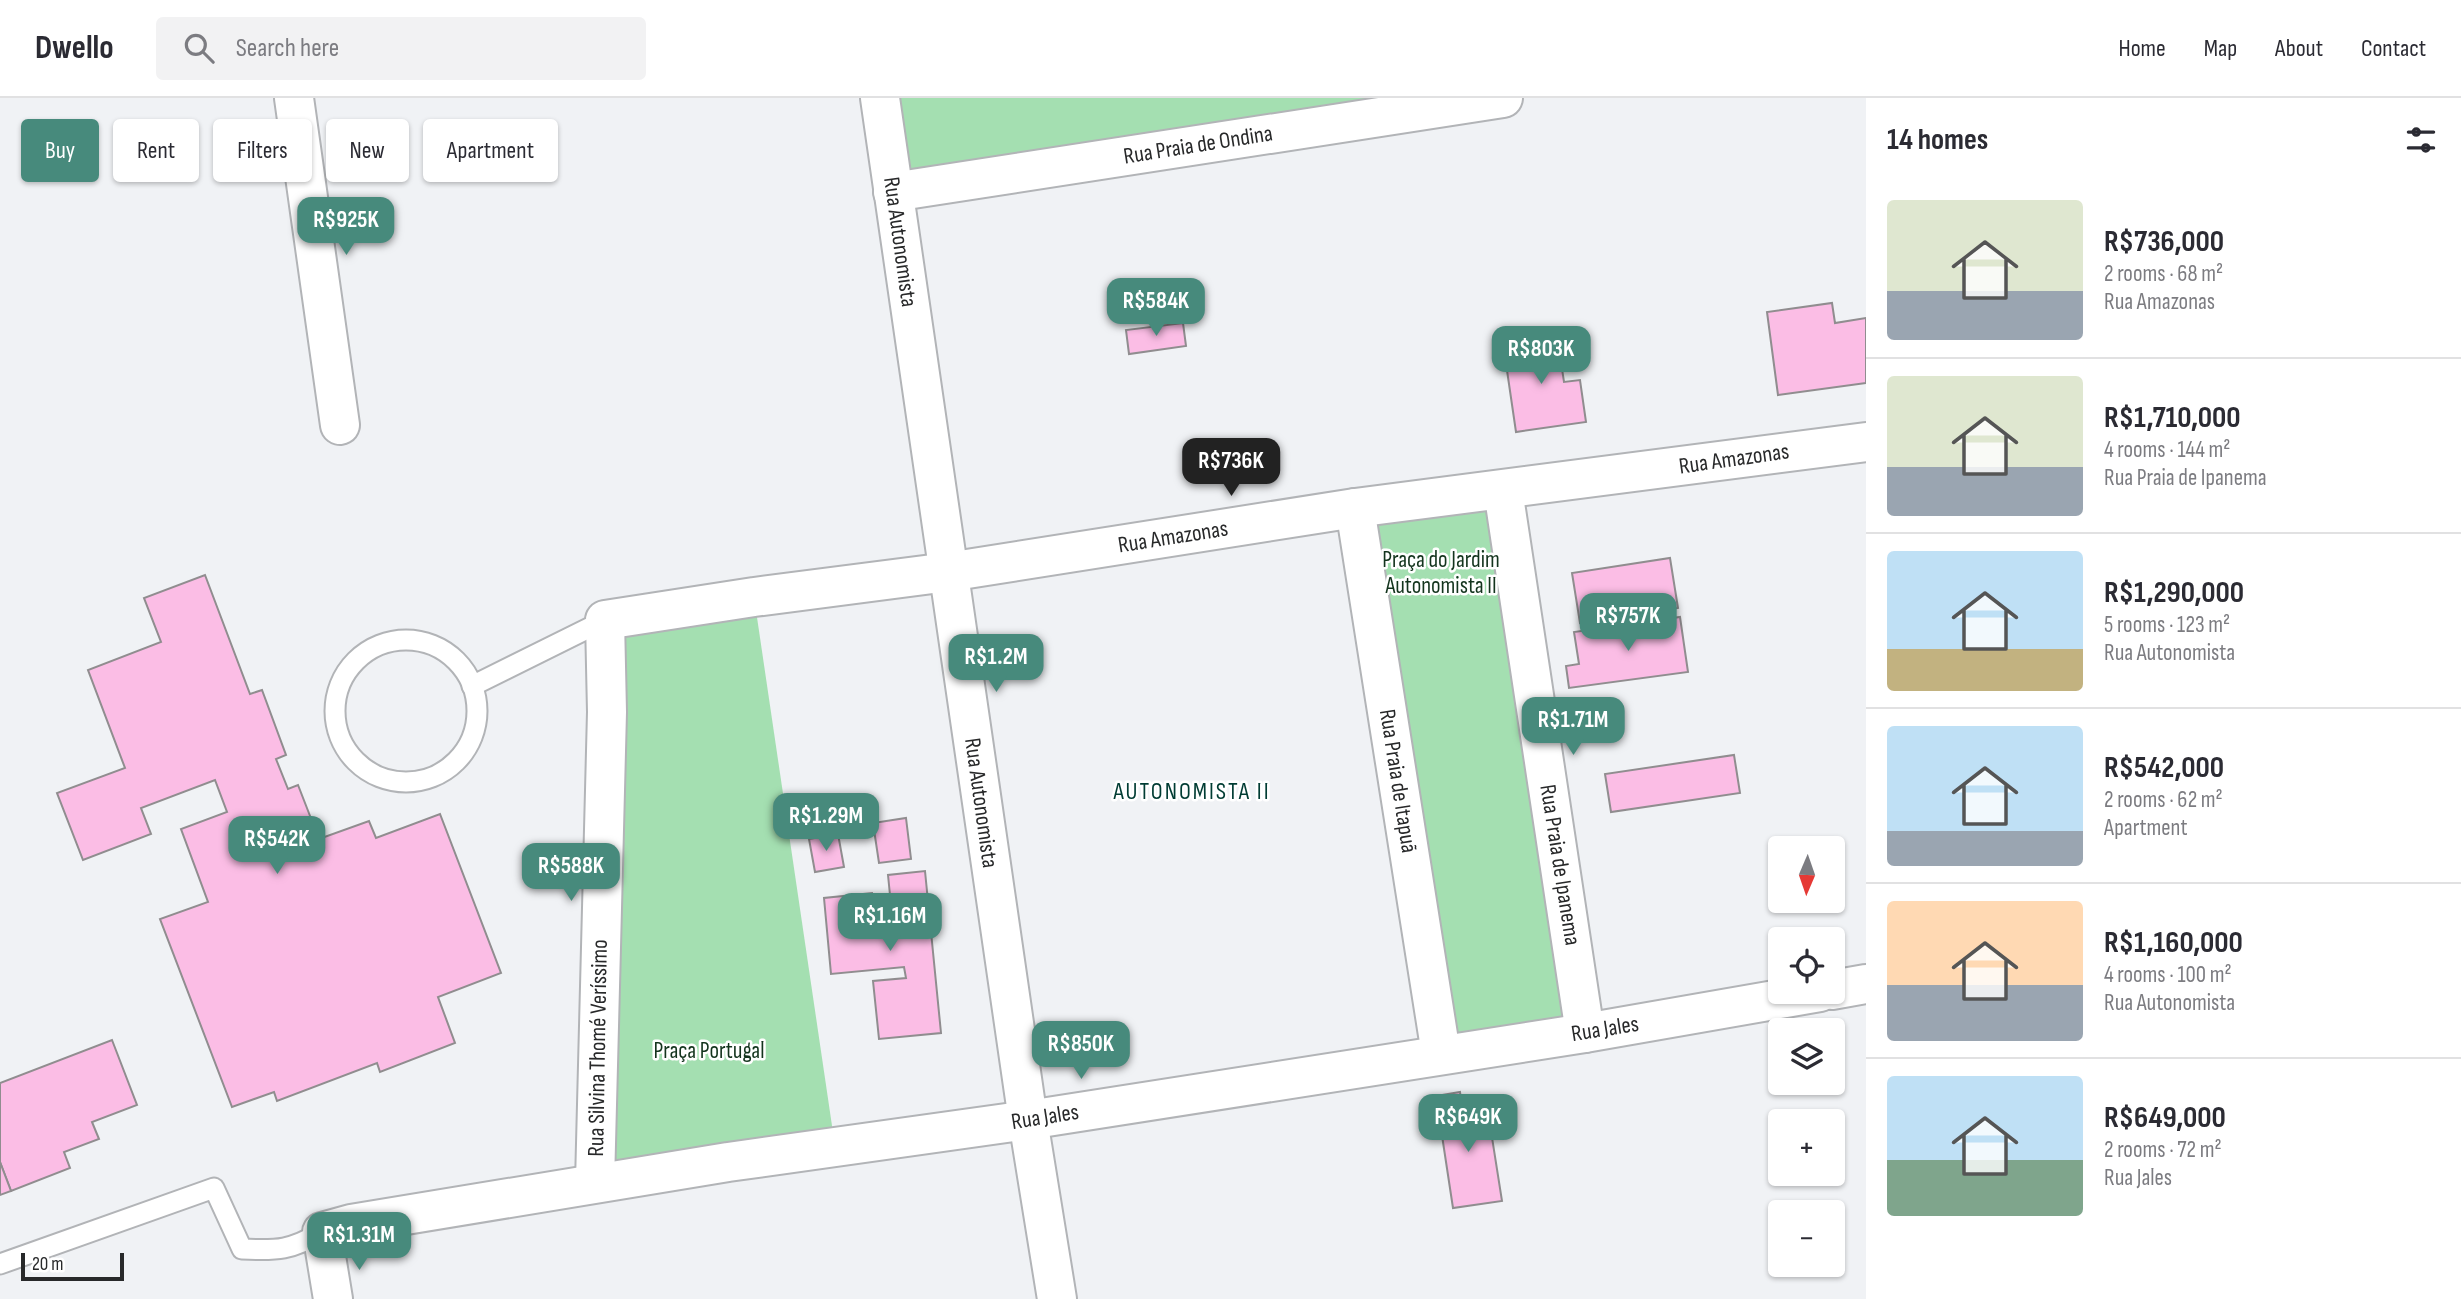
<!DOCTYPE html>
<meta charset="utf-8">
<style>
:root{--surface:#fff;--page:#f2f2f3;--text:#2b2b33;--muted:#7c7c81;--line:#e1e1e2;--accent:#478a7c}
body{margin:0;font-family:"Sofia Sans Condensed",sans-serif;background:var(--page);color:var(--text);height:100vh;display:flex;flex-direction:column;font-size:26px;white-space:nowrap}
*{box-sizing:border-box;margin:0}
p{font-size:23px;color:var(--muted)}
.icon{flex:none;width:38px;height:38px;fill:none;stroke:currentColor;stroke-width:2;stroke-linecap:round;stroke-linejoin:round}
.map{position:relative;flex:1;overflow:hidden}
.drawer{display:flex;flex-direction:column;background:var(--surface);width:595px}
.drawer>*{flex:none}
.hud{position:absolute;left:21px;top:21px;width:665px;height:63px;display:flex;gap:14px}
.needle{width:46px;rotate:182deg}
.buttons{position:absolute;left:1768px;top:738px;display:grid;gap:14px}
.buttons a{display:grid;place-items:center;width:77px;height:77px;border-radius:7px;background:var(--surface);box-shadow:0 2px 5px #0004;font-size:35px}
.scale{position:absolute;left:21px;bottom:18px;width:103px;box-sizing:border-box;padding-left:7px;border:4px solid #28292a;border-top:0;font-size:19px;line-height:24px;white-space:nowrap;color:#28292a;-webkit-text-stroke:5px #fff;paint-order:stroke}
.price{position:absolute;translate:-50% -60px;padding:0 16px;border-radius:14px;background:var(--accent);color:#fff;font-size:23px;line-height:46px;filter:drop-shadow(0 2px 4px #0008)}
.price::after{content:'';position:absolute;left:50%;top:42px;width:21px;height:16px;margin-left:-10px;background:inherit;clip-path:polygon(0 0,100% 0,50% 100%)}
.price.selected{background:#222;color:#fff}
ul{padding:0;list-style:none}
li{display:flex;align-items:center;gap:21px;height:175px;padding:0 21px}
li+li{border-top:2px solid var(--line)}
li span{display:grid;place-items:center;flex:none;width:196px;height:140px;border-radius:7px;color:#555}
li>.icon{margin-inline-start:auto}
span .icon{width:84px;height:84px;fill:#fffc;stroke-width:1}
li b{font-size:30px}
h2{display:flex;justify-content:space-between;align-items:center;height:84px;padding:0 21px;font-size:30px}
.pill{padding:0 24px;border-radius:7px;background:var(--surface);box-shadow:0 2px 5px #0004;font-size:24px;line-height:63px}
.pill.selected{background:var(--accent);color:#fff}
header{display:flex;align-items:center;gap:42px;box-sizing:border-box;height:98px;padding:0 35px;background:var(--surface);border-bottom:2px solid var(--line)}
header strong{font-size:33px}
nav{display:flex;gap:38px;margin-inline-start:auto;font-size:24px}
.search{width:490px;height:63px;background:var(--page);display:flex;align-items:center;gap:18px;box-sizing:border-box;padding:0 24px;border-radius:7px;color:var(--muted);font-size:26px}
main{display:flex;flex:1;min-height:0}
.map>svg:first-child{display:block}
.green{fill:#a4dfb1}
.building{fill:#fbbde5;stroke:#908d8f;stroke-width:2}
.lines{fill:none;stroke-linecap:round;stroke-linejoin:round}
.lane-casing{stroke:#b2b4b7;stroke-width:23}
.street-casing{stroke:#b2b4b7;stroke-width:42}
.lane{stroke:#fff;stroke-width:19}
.street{stroke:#fff;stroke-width:38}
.labels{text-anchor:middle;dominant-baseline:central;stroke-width:5;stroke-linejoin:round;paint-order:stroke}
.street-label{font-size:23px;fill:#28292a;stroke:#fff}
.park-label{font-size:23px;fill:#13341d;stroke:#fff}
.neighbourhood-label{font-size:24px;letter-spacing:2px;fill:#003c33;stroke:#fff}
</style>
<header>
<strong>Dwello</strong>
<div class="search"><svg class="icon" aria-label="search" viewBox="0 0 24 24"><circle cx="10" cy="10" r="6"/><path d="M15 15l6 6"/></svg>Search here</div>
<nav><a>Home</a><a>Map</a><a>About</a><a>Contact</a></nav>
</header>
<main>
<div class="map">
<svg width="1866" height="1201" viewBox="0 0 1866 1201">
<rect width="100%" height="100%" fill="#f0f2f5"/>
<g class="green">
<path d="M880,0H1503L893,94Z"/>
<path d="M1503,392L1585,935L1441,956L1355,410Z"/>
<path d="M754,499L835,1048L595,1085L605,522Z"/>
</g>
<g class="building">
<path d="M1832,205L1835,225L1866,220V285L1778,297L1767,214Z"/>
<path d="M1183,225L1186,248L1129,256L1126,232Z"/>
<path d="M1557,238L1564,284L1580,282L1586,324L1516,334L1503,245Z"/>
<path d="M1670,460L1678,510L1580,525L1572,475Z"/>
<path d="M205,477L250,596L262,592L286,657L276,661L288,691L298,687L319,741L369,723L376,740L440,716L501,875L438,899L455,945L380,974L377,965L277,1003L274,994L232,1009L160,821L208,804L181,731L227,714L215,682L141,710L151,736L83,762L57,695L125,670L88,572L161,544L144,500Z"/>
<path d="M1680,519L1688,574L1569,590L1566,568L1579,566L1574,534Z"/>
<path d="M1734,657L1740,695L1611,714L1605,676Z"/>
<path d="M906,720L911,761L879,765L873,725Z"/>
<path d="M838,736L844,769L815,774L809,741Z"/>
<path d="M925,773L941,935L879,941L873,883L906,880L904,869L831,876L824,800L872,795L875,819L892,817L888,777Z"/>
<path d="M112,942L137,1007L92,1024L99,1041L64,1054L70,1070L11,1093L0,1064V985Z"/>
<path d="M1460,994L1463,1017L1488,1014L1502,1103L1453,1110L1436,998Z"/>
<path d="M0,1064L11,1093L0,1097Z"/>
</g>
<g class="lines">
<g class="lane-casing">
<g id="lane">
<circle cx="406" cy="613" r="71"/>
<path d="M472,588L605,522"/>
<path d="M0,1166L214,1090L242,1151C278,1153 291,1152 322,1134"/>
</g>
</g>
<g class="street-casing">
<g id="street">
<path d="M294,0L340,327"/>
<path d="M880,0L1028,1022L1057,1201"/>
<path d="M893,94L1503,0"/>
<path d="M1503,392L1585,935"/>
<path d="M1355,410L1441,956"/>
<path d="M1832,892L1866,886"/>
<path d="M595,1085L607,614L605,522L754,499L948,474L1355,410L1866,344"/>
<path d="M333,1201L322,1134L351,1126L728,1064L1028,1022L1585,935L1820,894"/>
</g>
</g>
<use href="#lane" class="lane"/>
<use href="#street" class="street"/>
</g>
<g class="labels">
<g class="street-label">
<text transform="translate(1198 47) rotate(-9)">Rua Praia de Ondina</text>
<text transform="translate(900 144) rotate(82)">Rua Autonomista</text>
<text transform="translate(1734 361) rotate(-8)">Rua Amazonas</text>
<text transform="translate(1173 439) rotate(-9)">Rua Amazonas</text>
<text transform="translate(1398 683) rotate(81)">Rua Praia de Itapuã</text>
<text transform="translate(981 705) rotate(82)">Rua Autonomista</text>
<text transform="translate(1560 767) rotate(81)">Rua Praia de Ipanema</text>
<text transform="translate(1605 931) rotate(-9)">Rua Jales</text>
<text transform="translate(598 950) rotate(-89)">Rua Silvina Thomé Veríssimo</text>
<text transform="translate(1045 1019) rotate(-9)">Rua Jales</text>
</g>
<g class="park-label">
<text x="1441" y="462">Praça do Jardim<tspan x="1441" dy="26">Autonomista II</tspan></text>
<text x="709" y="953">Praça Portugal</text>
</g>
<g class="neighbourhood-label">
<text x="1192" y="693">AUTONOMISTA II</text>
</g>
</g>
</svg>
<div class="buttons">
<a><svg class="needle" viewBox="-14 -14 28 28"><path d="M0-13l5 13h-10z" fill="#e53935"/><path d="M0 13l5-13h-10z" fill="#7c7c81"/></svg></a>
<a><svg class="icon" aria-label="locate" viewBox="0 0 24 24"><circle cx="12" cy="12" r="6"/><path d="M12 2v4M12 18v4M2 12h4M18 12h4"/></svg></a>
<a><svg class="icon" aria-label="layers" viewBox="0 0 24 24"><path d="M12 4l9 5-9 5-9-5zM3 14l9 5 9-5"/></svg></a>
<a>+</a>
<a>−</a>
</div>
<div class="scale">20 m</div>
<b class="price" style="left:346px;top:159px">R$925K</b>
<b class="price" style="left:1156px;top:240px">R$584K</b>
<b class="price" style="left:1541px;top:288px">R$803K</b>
<b class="price selected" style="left:1231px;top:400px">R$736K</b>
<b class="price" style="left:1628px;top:555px">R$757K</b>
<b class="price" style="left:996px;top:596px">R$1.2M</b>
<b class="price" style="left:1573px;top:659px">R$1.71M</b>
<b class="price" style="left:826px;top:755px">R$1.29M</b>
<b class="price" style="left:277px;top:778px">R$542K</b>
<b class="price" style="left:571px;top:805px">R$588K</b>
<b class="price" style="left:890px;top:855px">R$1.16M</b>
<b class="price" style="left:1081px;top:983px">R$850K</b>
<b class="price" style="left:1468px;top:1056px">R$649K</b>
<b class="price" style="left:359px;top:1174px">R$1.31M</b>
<div class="hud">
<a class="pill selected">Buy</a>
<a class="pill">Rent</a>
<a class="pill">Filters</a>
<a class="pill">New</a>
<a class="pill">Apartment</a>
</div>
</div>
<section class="drawer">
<h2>14 homes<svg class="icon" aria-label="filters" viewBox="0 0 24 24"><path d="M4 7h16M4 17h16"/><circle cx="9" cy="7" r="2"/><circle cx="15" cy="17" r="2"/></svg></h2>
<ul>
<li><span style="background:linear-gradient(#dfe7d0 65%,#9aa5b1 0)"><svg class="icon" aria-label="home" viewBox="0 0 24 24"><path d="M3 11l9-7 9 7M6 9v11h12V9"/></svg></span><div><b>R$736,000</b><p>2 rooms · 68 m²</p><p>Rua Amazonas</p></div></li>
<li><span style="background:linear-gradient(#dfe7d0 65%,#9aa5b1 0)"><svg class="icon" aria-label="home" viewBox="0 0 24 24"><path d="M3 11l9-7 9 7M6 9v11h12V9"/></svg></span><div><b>R$1,710,000</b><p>4 rooms · 144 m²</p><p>Rua Praia de Ipanema</p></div></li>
<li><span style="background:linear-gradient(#bfe0f5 70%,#c2b280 0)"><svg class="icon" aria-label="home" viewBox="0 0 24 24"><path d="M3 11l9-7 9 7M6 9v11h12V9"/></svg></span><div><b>R$1,290,000</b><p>5 rooms · 123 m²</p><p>Rua Autonomista</p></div></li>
<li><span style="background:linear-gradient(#bfe0f5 75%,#9aa5b1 0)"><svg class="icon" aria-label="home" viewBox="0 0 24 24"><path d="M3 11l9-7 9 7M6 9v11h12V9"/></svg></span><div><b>R$542,000</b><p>2 rooms · 62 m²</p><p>Apartment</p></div></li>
<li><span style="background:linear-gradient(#ffd9b3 60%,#9aa5b1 0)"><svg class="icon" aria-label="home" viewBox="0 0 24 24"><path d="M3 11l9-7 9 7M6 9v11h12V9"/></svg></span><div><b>R$1,160,000</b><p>4 rooms · 100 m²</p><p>Rua Autonomista</p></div></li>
<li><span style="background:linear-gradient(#bfe0f5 60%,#7fa58c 0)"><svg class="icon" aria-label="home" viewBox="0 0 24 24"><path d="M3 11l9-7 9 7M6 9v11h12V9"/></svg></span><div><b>R$649,000</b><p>2 rooms · 72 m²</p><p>Rua Jales</p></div></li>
</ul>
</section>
</main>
